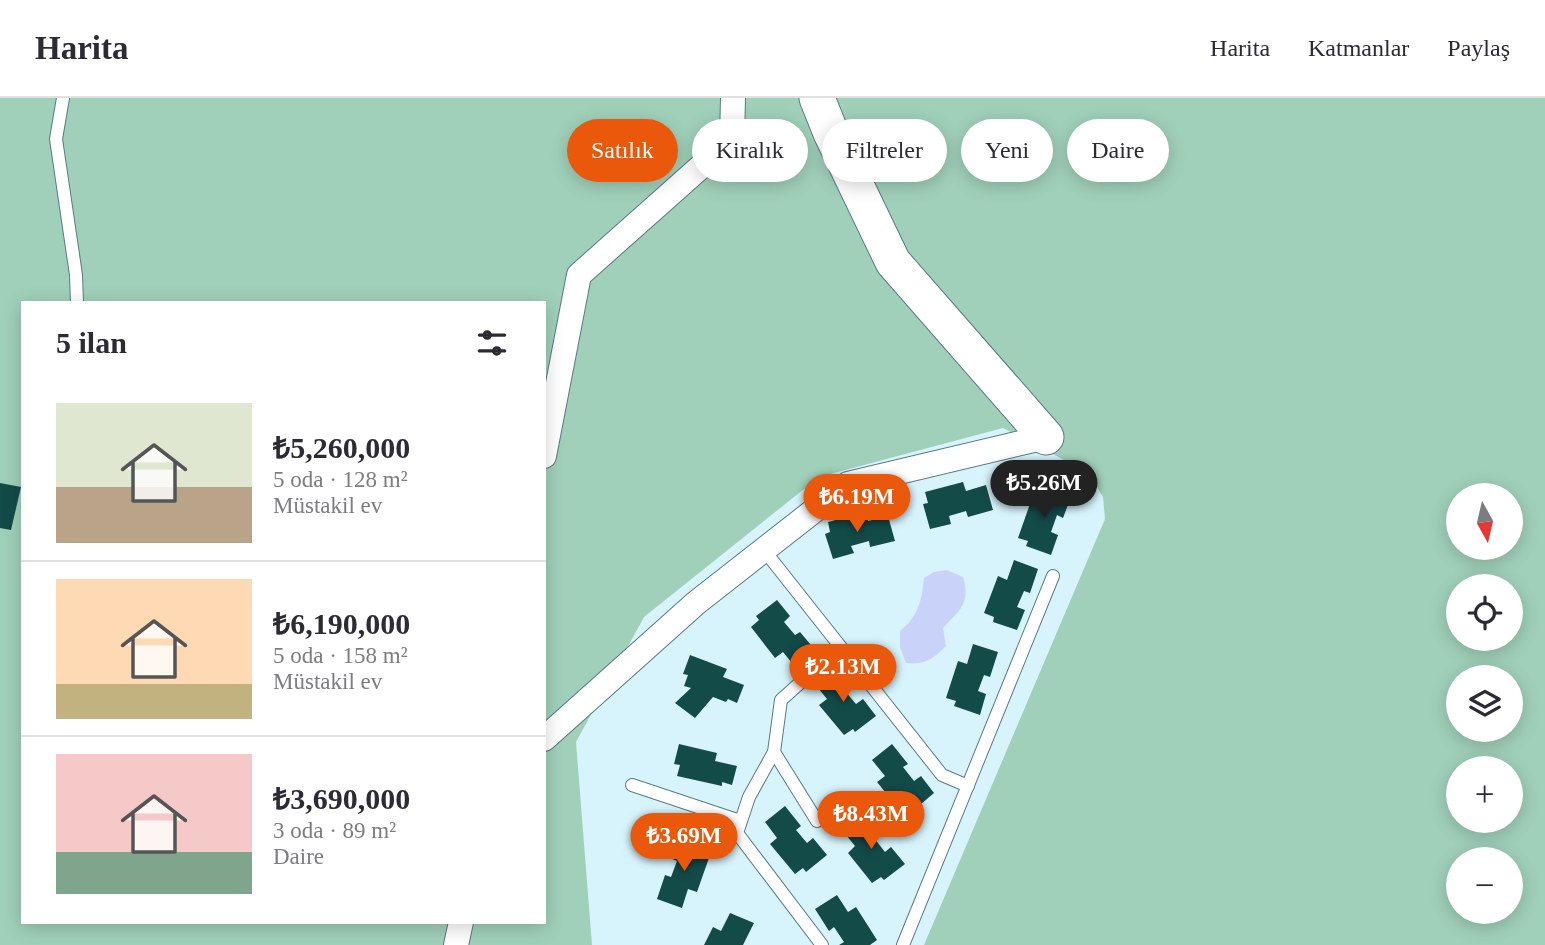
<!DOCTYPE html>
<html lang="tr">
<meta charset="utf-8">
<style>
:root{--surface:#fff;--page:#f7f7f7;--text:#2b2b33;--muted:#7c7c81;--line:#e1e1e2;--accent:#ea580c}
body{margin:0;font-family:"Times New Roman",serif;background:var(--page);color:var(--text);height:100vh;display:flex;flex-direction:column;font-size:26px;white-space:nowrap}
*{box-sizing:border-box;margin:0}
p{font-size:23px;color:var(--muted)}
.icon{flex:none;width:38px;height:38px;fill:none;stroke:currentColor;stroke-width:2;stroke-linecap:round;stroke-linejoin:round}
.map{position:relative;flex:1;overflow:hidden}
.sheet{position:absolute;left:21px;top:203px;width:525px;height:623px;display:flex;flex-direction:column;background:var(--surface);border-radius:0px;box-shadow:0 4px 18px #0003}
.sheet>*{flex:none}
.hud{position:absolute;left:567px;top:21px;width:665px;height:63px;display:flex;gap:14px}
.needle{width:46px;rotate:172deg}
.tools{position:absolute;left:1446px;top:385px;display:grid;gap:14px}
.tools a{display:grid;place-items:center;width:77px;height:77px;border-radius:50%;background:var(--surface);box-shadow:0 4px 18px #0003;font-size:35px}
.price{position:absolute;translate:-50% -60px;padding:0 16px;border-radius:24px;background:var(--accent);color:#fff;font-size:23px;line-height:46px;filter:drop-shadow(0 2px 4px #0008)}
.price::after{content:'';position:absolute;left:50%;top:42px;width:21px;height:16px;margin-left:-10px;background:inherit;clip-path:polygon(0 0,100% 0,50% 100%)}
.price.active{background:#222;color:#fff}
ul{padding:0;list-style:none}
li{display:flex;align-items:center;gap:21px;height:175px;padding:0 35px}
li+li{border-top:2px solid var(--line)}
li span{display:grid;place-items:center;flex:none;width:196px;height:140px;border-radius:0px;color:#555}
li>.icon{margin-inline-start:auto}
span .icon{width:84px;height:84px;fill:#fffc;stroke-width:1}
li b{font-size:30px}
h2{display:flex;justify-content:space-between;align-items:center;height:84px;padding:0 35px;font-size:30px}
.pill{padding:0 24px;border-radius:32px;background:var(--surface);box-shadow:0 4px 18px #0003;font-size:24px;line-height:63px}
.pill.active{background:var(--accent);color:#fff}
header{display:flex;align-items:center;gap:42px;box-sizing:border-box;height:98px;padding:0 35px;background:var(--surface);border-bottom:2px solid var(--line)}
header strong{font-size:33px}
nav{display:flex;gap:38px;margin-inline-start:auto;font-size:24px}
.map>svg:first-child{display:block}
.green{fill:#a0d0ba;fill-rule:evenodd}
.water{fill:#c9d3fa}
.building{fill:#134b49}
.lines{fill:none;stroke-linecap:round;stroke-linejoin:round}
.lane-casing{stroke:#597a85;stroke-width:14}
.street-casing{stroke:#597a85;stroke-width:26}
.secondary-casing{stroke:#597a85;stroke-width:37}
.lane{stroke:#fff;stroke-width:12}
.street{stroke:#fff;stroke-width:24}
.secondary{stroke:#fff;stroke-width:35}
</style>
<header>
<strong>Harita</strong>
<nav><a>Harita</a><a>Katmanlar</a><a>Paylaş</a></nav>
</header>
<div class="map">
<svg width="1545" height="847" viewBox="0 0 1545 847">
<rect width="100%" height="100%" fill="#d7f4fd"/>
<path class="green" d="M0,0H1545V847H924L1105,421L1103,399L1089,375L1003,330L819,379L644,519L576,644L592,847H0ZM23,205H544V824H23ZM1458,397H1510V450H1458ZM1458,488H1510V541H1458ZM1458,579H1510V632H1458ZM1458,670H1510V723H1458ZM1458,761H1510V814H1458Z"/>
<path class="water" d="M947,472L963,479C971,505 960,512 943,530L946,548C933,561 925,567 906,565L900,549V533C918,519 922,502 924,480L934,474Z"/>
<g class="building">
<path d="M963,384L966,393L986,387L993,412L968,419L966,413L949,418L951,426L930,431L923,406L928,405L925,394Z"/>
<path d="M0,385L21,389L11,432L0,430Z"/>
<path d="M1047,387L1072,396L1063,420L1057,417L1051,434L1058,437L1051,457L1026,448L1028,443L1018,440L1031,403L1040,406Z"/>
<path d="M866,414L868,423L888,418L895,443L870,449L869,443L851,448L854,455L833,461L825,436L830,434L828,424Z"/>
<path d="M1014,462L1038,471L1030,495L1024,493L1017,509L1025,512L1017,532L993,524L994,519L984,515L998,478L1007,482Z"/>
<path d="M777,502L790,518L784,524L795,537L800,534L816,553L796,570L783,554L775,560L751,529L759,522L756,518Z"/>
<path d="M973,546L998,554L990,579L984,577L978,593L986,596L980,617L954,608L956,603L946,600L958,563L967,566Z"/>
<path d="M690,557L727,571L723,579L744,587L737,605L728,601L726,604L713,599L695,620L675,605L691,590L684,588L688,577L683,576Z"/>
<path d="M834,569L850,588L845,593L856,606L863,601L876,618L855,634L853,631L844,637L819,607L827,601L814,585Z"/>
<path d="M679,646L717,655L715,663L737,668L732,687L722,684V688L677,678L680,667L674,666Z"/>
<path d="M892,646L908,666L903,669L914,683L921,678L934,695L914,712L910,708L902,715L877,684L885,678L872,662Z"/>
<path d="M785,708L801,728L796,732L807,745L813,740L827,757L806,774L803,770L795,776L770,746L777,740L765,724Z"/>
<path d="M863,716L879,736L874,740L885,754L891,749L905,766L884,782L881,779L872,785L848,755L855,748L842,732Z"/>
<path d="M677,740L702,748L700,753L710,757L697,794L688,791L682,810L657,801L665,777L671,779L677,763L670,760Z"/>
<path d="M837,797L848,814L856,809L877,842L870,847H839L844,844L834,829L829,833L815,811Z"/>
<path d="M730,815L754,825L743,847H704L713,829L721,833Z"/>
</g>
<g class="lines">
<g class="lane-casing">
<g id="lane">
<path d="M63,0L56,41L76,177L77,205"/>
<path d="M764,452L942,677L968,688"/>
<path d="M774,654L817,723"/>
<path d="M632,687L740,723"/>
<path d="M822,847L737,735L749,699L774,654L781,602L840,549"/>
<path d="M903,847L1053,478"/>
</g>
</g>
<g class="street-casing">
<g id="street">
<path d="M544,358L579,177L732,41L733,0"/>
<path d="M544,641L696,505L848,386L1046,339"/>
<path d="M456,847L461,824"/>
</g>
</g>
<g class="secondary-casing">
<path id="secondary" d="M817,0L831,35L893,164L1046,339"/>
</g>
<use href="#lane" class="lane"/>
<use href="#street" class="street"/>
<use href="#secondary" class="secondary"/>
</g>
</svg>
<div class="tools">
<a><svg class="needle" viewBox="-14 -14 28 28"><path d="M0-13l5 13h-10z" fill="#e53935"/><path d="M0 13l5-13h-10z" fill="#7c7c81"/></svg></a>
<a><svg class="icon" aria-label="locate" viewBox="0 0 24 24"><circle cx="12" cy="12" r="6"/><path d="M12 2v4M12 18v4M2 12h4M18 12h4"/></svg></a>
<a><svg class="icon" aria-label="layers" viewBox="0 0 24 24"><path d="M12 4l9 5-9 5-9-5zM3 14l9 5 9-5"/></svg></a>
<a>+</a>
<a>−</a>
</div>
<b class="price active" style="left:1044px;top:422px">₺5.26M</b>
<b class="price" style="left:857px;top:436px">₺6.19M</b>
<b class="price" style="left:843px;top:606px">₺2.13M</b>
<b class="price" style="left:871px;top:753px">₺8.43M</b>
<b class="price" style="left:684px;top:775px">₺3.69M</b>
<div class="hud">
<a class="pill active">Satılık</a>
<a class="pill">Kiralık</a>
<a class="pill">Filtreler</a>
<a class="pill">Yeni</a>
<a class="pill">Daire</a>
</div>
<section class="sheet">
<h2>5 ilan<svg class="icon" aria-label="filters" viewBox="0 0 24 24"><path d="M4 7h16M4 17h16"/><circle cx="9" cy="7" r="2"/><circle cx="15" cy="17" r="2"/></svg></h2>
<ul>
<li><span style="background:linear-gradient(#dfe7d0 60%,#b9a48a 0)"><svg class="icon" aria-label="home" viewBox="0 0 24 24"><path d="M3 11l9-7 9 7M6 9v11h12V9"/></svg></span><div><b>₺5,260,000</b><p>5 oda · 128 m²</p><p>Müstakil ev</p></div></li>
<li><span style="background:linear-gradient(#ffd9b3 75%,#c2b280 0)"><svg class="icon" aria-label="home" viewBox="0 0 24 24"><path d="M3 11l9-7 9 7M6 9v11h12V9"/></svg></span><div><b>₺6,190,000</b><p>5 oda · 158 m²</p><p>Müstakil ev</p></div></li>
<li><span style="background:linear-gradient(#f6c9c9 70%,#7fa58c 0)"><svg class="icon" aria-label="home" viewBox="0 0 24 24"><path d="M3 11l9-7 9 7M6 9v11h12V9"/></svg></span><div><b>₺3,690,000</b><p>3 oda · 89 m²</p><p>Daire</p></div></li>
</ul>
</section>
</div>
